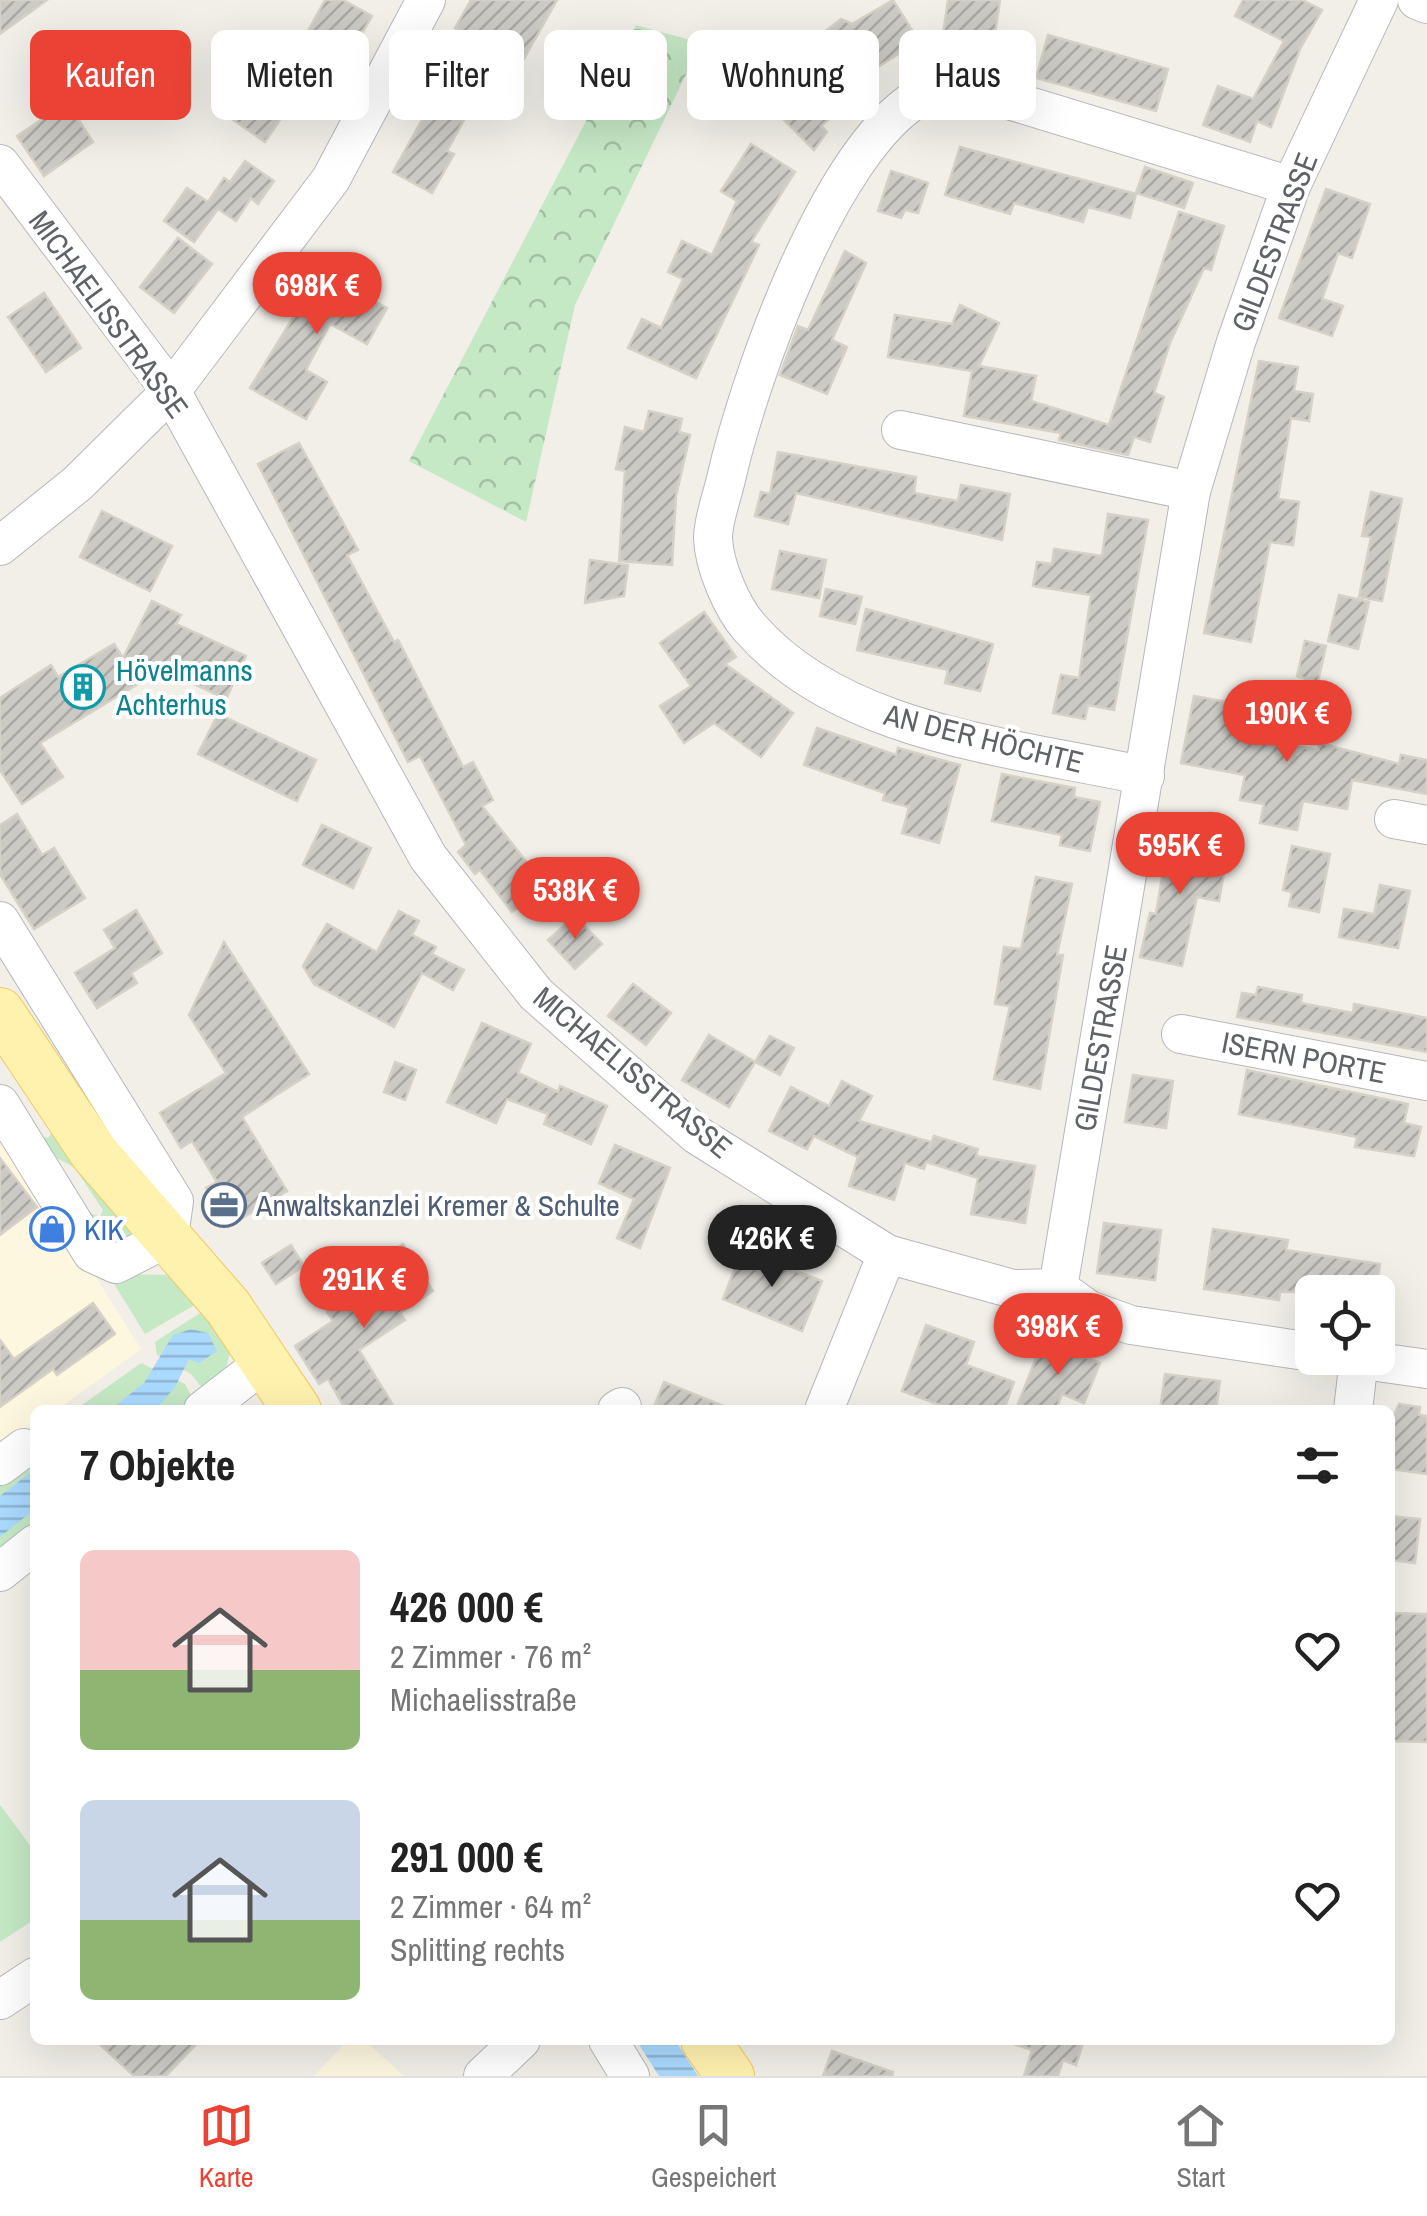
<!DOCTYPE html>
<html lang="de">
<meta charset="utf-8">
<style>
:root{--surface:#fff;--page:#f2f2f2;--text:#222;--muted:#767676;--line:#e0e0e0;--accent:#ea4335}
body{margin:0;font-family:"Archivo Narrow",sans-serif;background:var(--page);color:var(--text);height:100vh;display:flex;flex-direction:column;font-size:38px;white-space:nowrap}
*{box-sizing:border-box;margin:0}
p{font-size:32px;color:var(--muted)}
.icon{flex:none;width:55px;height:55px;fill:none;stroke:currentColor;stroke-width:2;stroke-linecap:round;stroke-linejoin:round}
.map{position:relative;flex:1;overflow:hidden}
.details{position:absolute;left:30px;top:1405px;width:1365px;height:640px;display:flex;flex-direction:column;background:var(--surface);border-radius:15px;box-shadow:0 10px 40px #0002}
.details>*{flex:none}
.top-card{position:absolute;left:30px;top:30px;width:1368px;height:90px;display:flex;gap:20px}
.controls{position:absolute;left:1295px;top:1275px;display:grid;gap:20px}
.controls a{display:grid;place-items:center;width:100px;height:100px;border-radius:15px;background:var(--surface);box-shadow:0 10px 40px #0002;font-size:50px}
.price{position:absolute;translate:-50% -85px;padding:0 22px;border-radius:35px;background:var(--accent);color:#fff;font-size:32px;line-height:65px;filter:drop-shadow(0 2px 5px #0008)}
.price::after{content:'';position:absolute;left:50%;top:60px;width:30px;height:22px;margin-left:-15px;background:inherit;clip-path:polygon(0 0,100% 0,50% 100%)}
.price.on{background:#222;color:#fff}
ul{padding:0;list-style:none}
li{display:flex;align-items:center;gap:30px;height:250px;padding:0 50px}
li span{display:grid;place-items:center;flex:none;width:280px;height:200px;border-radius:15px;color:#555}
li>.icon{margin-inline-start:auto}
span .icon{width:120px;height:120px;fill:#fffc;stroke-width:1}
li b{font-size:42px}
h2{display:flex;justify-content:space-between;align-items:center;height:120px;padding:0 50px;font-size:42px}
.pill{padding:0 35px;border-radius:15px;background:var(--surface);box-shadow:0 10px 40px #0002;font-size:35px;line-height:90px}
.pill.on{background:var(--accent);color:#fff}
.menu{display:flex;justify-content:space-around;align-items:center;height:140px;border-top:2px solid var(--line);background:var(--surface);font-size:28px;color:var(--muted)}
.menu a{display:grid;justify-items:center;gap:5px}
.menu .on{color:var(--accent)}
.map>svg:first-child{display:block}
.commercial{fill:#fef7e0}
.green{fill:#c5e8c5}
.park{fill:url(#park-crowns)}
.water{fill:url(#water-rules)}
.building{fill:url(#building-hatch);stroke:#d6d1c6;stroke-width:2.5}
.lines{fill:none;stroke-linecap:round;stroke-linejoin:round}
.minor-casing{stroke:#b5b8bc;stroke-width:40}
.major-casing{stroke:#f2c960;stroke-width:50}
.minor{stroke:#fff;stroke-width:38}
.major{stroke:#fff2af;stroke-width:48}
.labels{text-anchor:middle;dominant-baseline:central;stroke-width:8;stroke-linejoin:round;paint-order:stroke}
.street-label{font-size:30px;fill:#5f6368;stroke:#fff}
.culture-label{font-size:30px;fill:#0d838f;stroke:#fff;text-anchor:start}
.service-label{font-size:30px;fill:#4e5e75;stroke:#fff;text-anchor:start}
.shop-label{font-size:30px;fill:#366cbe;stroke:#fff;text-anchor:start}
</style>
<div class="map">
<svg width="1427" height="2076" viewBox="0 0 1427 2076">
<defs>
<pattern id="park-crowns" width="20" height="18" patternUnits="userSpaceOnUse" patternTransform="scale(2.5)"><rect width="20" height="18" fill="#c5e8c5"/><path d="M2 6a3 3 0 1 1 6 0M12 15a3 3 0 1 1 6 0" fill="none" stroke="#a3c0a4"/></pattern>
<pattern id="water-rules" width="6" height="5" patternUnits="userSpaceOnUse" patternTransform="scale(2.5)"><rect width="6" height="5" fill="#aadaff"/><path d="M0 2.5h6" fill="none" stroke="#8eb4d2"/></pattern>
<pattern id="building-hatch" width="6" height="6" patternUnits="userSpaceOnUse" patternTransform="scale(2.5)"><rect width="6" height="6" fill="#cccac5"/><path d="M-1 1l2-2M0 6l6-6M5 7l2-2" fill="none" stroke="#a9a8a4"/></pattern>
</defs>
<rect width="100%" height="100%" fill="#f1efe8"/>
<g class="commercial">
<path d="M0,1124L141,1349L57,1410H35V1426L0,1451Z"/>
<path d="M348,2040H364L404,2076H314Z"/>
</g>
<g class="green">
<path d="M0,1040L136,1236L126,1244L96,1228L88,1212L100,1217L103,1210L75,1168L46,1152L35,1135L48,1138L53,1131L9,1062L0,1057Z"/>
<path d="M108,1274L174,1275L203,1300L145,1334Z"/>
<path d="M208,1308L230,1353L226,1367L203,1389L191,1374L157,1355L155,1342Z"/>
<path d="M141,1363L185,1384L193,1399L181,1410H75Z"/>
<path d="M35,1441V1533L0,1560V1478Z"/>
<path d="M0,1805L35,1852V1919L0,1942Z"/>
</g>
<path class="park" d="M636,25L701,43L575,305L526,522L409,461Z"/>
<g class="water">
<path d="M191,1329L208,1333L217,1351L199,1363L189,1359L175,1387L155,1410H110L144,1383L173,1335Z"/>
<path d="M35,1469V1509L0,1537V1496Z"/>
<path d="M636,2040H675L698,2076H659Z"/>
</g>
<g class="building">
<path d="M0,0H47L0,34Z"/>
<path d="M325,0H343L372,16L350,54L308,31Z"/>
<path d="M471,0H557L521,64L501,53L447,151L454,154L432,193L393,172L429,107L423,103L462,32L455,28Z"/>
<path d="M893,0L919,41L849,85L857,94L821,126L827,132L814,150L758,94L779,79L786,84L822,53L813,41L841,19L852,24Z"/>
<path d="M948,0H1000L993,48L942,41Z"/>
<path d="M1243,0H1302L1322,10L1300,49L1271,127L1257,121L1250,142L1203,125L1218,86L1253,99L1284,41L1235,16Z"/>
<path d="M1048,35L1168,69L1156,111L1036,78Z"/>
<path d="M259,72L296,96L265,142L229,117Z"/>
<path d="M67,102L93,142L44,176L17,136Z"/>
<path d="M751,144L795,172L751,242L759,245L696,378L628,348L642,319L661,328L683,279L668,272L682,241L712,255L737,201L721,191Z"/>
<path d="M960,147L1136,194L1130,218L1088,207L1083,222L1014,203L1010,214L945,195Z"/>
<path d="M245,161L274,181L258,204L251,198L236,221L218,209L194,242L164,221L187,188L208,202L224,178L230,182Z"/>
<path d="M1145,167L1193,183L1184,208L1136,193Z"/>
<path d="M891,171L928,183L918,213L905,210L901,218L878,211Z"/>
<path d="M1326,189L1370,204L1352,258L1338,253L1322,299L1343,306L1332,336L1279,318Z"/>
<path d="M1179,212L1224,226L1211,270L1204,268L1170,343L1154,393L1164,397L1150,442L1134,437L1128,455L1059,440L1061,433L964,416L972,371L888,357L895,315L952,324L960,305L999,323L979,366L1036,376L1031,401L1109,425Z"/>
<path d="M178,238L212,264L174,313L140,287Z"/>
<path d="M845,251L866,263L832,340L847,347L827,394L780,375L798,326L808,330Z"/>
<path d="M328,260L370,283L363,295L387,308L367,344L330,324L306,370L327,382L306,419L250,388Z"/>
<path d="M44,293L81,348L46,372L8,317Z"/>
<path d="M1259,361L1298,367L1294,391L1313,394L1309,421L1291,418L1278,499L1299,502L1293,545L1270,542L1251,642L1204,633Z"/>
<path d="M649,411L682,419L679,432L690,435L676,496L672,565L619,561L625,471L616,469L625,427L644,432Z"/>
<path d="M299,443L358,550L347,555L394,642L398,640L463,767L473,762L493,800L482,806L546,886L512,912L480,870L475,874L458,852L466,845L420,756L408,762L258,464Z"/>
<path d="M778,452L916,477L914,493L935,497L958,501L961,485L1010,494L1002,540L796,493L788,524L755,516L761,492L770,494Z"/>
<path d="M1371,492L1402,499L1382,601L1359,597L1371,537L1362,536Z"/>
<path d="M102,511L172,546L150,591L80,557Z"/>
<path d="M1108,514L1148,520L1114,710L1088,705L1085,719L1053,713L1061,675L1079,678L1091,595L1033,586L1037,562L1052,564L1054,549L1102,556Z"/>
<path d="M780,551L826,560L819,598L772,589Z"/>
<path d="M590,560L628,565L624,596L585,603Z"/>
<path d="M826,589L862,597L855,624L820,616Z"/>
<path d="M1339,595L1369,602L1358,649L1328,641Z"/>
<path d="M152,601L181,615L176,624L246,656L226,699L163,669L40,743L63,777L22,804L0,770V698L51,665L58,677L114,644L123,658Z"/>
<path d="M866,609L993,644L980,691L945,683L948,670L857,650Z"/>
<path d="M704,612L736,657L725,664L793,713L761,757L714,723L684,743L660,706L691,686L660,643Z"/>
<path d="M1305,641L1326,646L1318,682L1297,676Z"/>
<path d="M1194,696L1250,706L1244,737L1318,750L1320,743L1399,764L1401,755L1427,760V794L1352,780L1347,809L1303,801L1297,830L1260,823L1264,804L1240,800L1245,775L1181,763Z"/>
<path d="M218,714L316,760L297,801L198,754Z"/>
<path d="M817,728L896,755L898,748L960,765L939,843L902,833L909,807L883,800L885,793L804,765Z"/>
<path d="M1002,774L1075,788L1074,797L1100,802L1090,851L1060,845L1062,835L992,821Z"/>
<path d="M17,814L42,855L54,848L85,898L34,929L0,874V825Z"/>
<path d="M322,825L371,848L353,888L303,865Z"/>
<path d="M1170,828L1203,833L1198,863L1225,867L1219,901L1197,897L1182,966L1140,957L1150,913L1156,914Z"/>
<path d="M1292,846L1330,854L1319,912L1289,906L1292,892L1283,890Z"/>
<path d="M586,862L602,889L568,909L552,882Z"/>
<path d="M1036,877L1072,884L1057,955H1063L1040,1089L994,1079L1010,1006L995,1004L1004,947L1021,949Z"/>
<path d="M1380,885L1410,891L1398,948L1339,937L1344,909L1374,914Z"/>
<path d="M136,910L162,953L131,973L137,983L97,1008L75,973L115,948L104,930Z"/>
<path d="M399,911L419,921L412,935L436,947L432,954L464,970L453,990L422,973L394,1027L314,984L303,966L327,924L377,952Z"/>
<path d="M575,916L602,944L575,969L548,940Z"/>
<path d="M224,942L309,1074L242,1117L287,1191L229,1226L206,1188L217,1182L192,1141L181,1148L160,1113L226,1073L189,1015Z"/>
<path d="M633,984L671,1013L646,1045L608,1016Z"/>
<path d="M1258,987L1302,995L1301,1003L1353,1013L1354,1004L1427,1018V1052L1237,1017L1242,993L1256,995Z"/>
<path d="M482,1023L531,1044L518,1073L558,1092L560,1086L607,1106L591,1144L544,1124L548,1114L507,1099L496,1123L447,1102Z"/>
<path d="M709,1035L755,1062L729,1107L682,1080Z"/>
<path d="M770,1036L794,1048L780,1075L755,1062Z"/>
<path d="M395,1062L416,1070L405,1100L384,1092Z"/>
<path d="M1247,1070L1408,1104L1404,1123L1421,1127L1414,1156L1355,1147L1357,1137L1239,1114Z"/>
<path d="M1133,1075L1173,1081L1166,1128L1125,1122Z"/>
<path d="M842,1081L872,1096L859,1121L931,1142L929,1149L934,1136L978,1149L976,1156L1035,1166L1025,1223L971,1214L978,1178L926,1162L924,1169L905,1163L894,1200L849,1186L858,1157L814,1136L807,1149L769,1131L791,1087L829,1106Z"/>
<path d="M615,1145L670,1168L640,1248L617,1238L634,1199L599,1183Z"/>
<path d="M0,1158L37,1207L0,1235Z"/>
<path d="M1104,1223L1161,1230L1155,1280L1097,1273Z"/>
<path d="M1213,1229L1288,1240L1286,1250L1380,1264L1376,1292H1280L1279,1300L1204,1289Z"/>
<path d="M403,1244L433,1291L400,1313L405,1320L359,1350L396,1410H346L328,1379L319,1384L295,1346L333,1321L327,1312L378,1279L369,1266Z"/>
<path d="M291,1245L304,1266L276,1284L262,1263Z"/>
<path d="M742,1250L822,1281L802,1331L723,1299Z"/>
<path d="M93,1303L115,1334L57,1375L53,1369L0,1407V1340L14,1359Z"/>
<path d="M926,1325L974,1342L966,1365L1014,1382L1004,1410H953L902,1391Z"/>
<path d="M1043,1340L1100,1363L1084,1403L1062,1394L1056,1410H1033L1018,1404Z"/>
<path d="M1165,1374L1220,1381L1216,1410H1160Z"/>
<path d="M664,1382L731,1409L730,1410H670L655,1404Z"/>
<path d="M1399,1404L1420,1407L1419,1415L1427,1416V1474L1390,1469V1423Z"/>
<path d="M1390,1516L1420,1519L1415,1563L1390,1560Z"/>
<path d="M1390,1613L1427,1614V1742L1390,1741Z"/>
<path d="M95,2040H200L166,2076H134Z"/>
<path d="M1015,2040H1084L1076,2065L1063,2060L1058,2076H1024L1032,2050L1014,2044Z"/>
<path d="M832,2051L893,2072L892,2076H823Z"/>
</g>
<g class="lines">
<g class="minor-casing">
<g id="minor">
<path d="M1417,0L1427,4"/>
<path d="M0,164L171,391L428,857L536,994L697,1135L887,1254L1013,1289L1058,1288L1089,1310L1131,1325L1312,1352"/>
<path d="M901,430L1191,491"/>
<path d="M0,546L78,483L171,391L331,179L426,0"/>
<path d="M1145,776C1015,747 843,735 750,628C732,608 714,566 713,538C713,520 722,497 726,479C749,379 829,148 921,96C934,88 958,90 973,89L1291,186"/>
<path d="M1394,819L1427,825"/>
<path d="M0,921L174,1201L169,1237L116,1264L92,1253L0,1104"/>
<path d="M1181,1034L1427,1081"/>
<path d="M1058,1288L1191,491L1236,342L1291,186L1379,0"/>
<path d="M1349,1358L1427,1369"/>
<path d="M203,1410L265,1362"/>
<path d="M617,1410L622,1407"/>
<path d="M824,1410L887,1254"/>
<path d="M1353,1410L1359,1359"/>
<path d="M0,1466L24,1448"/>
<path d="M0,1572L35,1544"/>
<path d="M0,2000L35,1977"/>
<path d="M608,2040L630,2076"/>
<path d="M483,2076L521,2040"/>
</g>
</g>
<g class="major-casing">
<g id="major">
<path d="M0,1012L94,1153L228,1307L297,1410"/>
<path d="M705,2040L730,2076"/>
</g>
</g>
<use href="#minor" class="minor"/>
<use href="#major" class="major"/>
</g>
<defs>
<g id="building-ring" transform="scale(2.25)"><circle r="9.5" fill="#fff" stroke="#0f9aa8" stroke-width="1.5"/><path d="M-4-6H4V6H1V3H-1V6H-4ZM-2.5-4.3h1.7v1.8h-1.7ZM.8-4.3h1.7v1.8H.8ZM-2.5-1h1.7V.8h-1.7ZM.8-1h1.7V.8H.8Z" fill="#0f9aa8"/></g>
<g id="office-ring" transform="scale(2.25)"><circle r="9.5" fill="#fff" stroke="#5c6f8a" stroke-width="1.5"/><path d="M-6-3h4V-5.5h4V-3h4V5H-6ZM-1-4.5V-3h2v-1.5ZM-6 0V1H6V0Z" fill="#5c6f8a"/></g>
<g id="shop-ring" transform="scale(2.25)"><circle r="9.5" fill="#fff" stroke="#3f7fe0" stroke-width="1.5"/><path d="M-5-2.5h2.3a2.7 3.5 0 0 1 5.4 0H5L5.5 6h-11ZM-1.5-2.5h3a1.5 2.3 0 0 0-3 0Z" fill="#3f7fe0"/></g>
</defs>
<g fill-rule="evenodd">
<use href="#building-ring" x="83" y="687"/>
<use href="#office-ring" x="224" y="1205"/>
<use href="#shop-ring" x="52" y="1229"/>
</g>
<g class="labels">
<g class="street-label">
<text transform="translate(1274 242) rotate(-69)">GILDESTRASSE</text>
<text transform="translate(109 314) rotate(54)">MICHAELISSTRASSE</text>
<text transform="translate(984 738) rotate(14)">AN DER HÖCHTE</text>
<text transform="translate(1100 1038) rotate(-80)">GILDESTRASSE</text>
<text transform="translate(1304 1057) rotate(11)">ISERN PORTE</text>
<text transform="translate(633 1072) rotate(40)">MICHAELISSTRASSE</text>
</g>
<g class="culture-label">
<text x="116" y="670">Hövelmanns<tspan x="116" dy="34">Achterhus</tspan></text>
</g>
<g class="service-label">
<text x="256" y="1205">Anwaltskanzlei Kremer &amp; Schulte</text>
</g>
<g class="shop-label">
<text x="84" y="1229">KIK</text>
</g>
</g>
</svg>
<div class="controls">
<a><svg class="icon" aria-label="locate" viewBox="0 0 24 24"><circle cx="12" cy="12" r="6"/><path d="M12 2v4M12 18v4M2 12h4M18 12h4"/></svg></a>
</div>
<b class="price" style="left:317px;top:337px">698K €</b>
<b class="price" style="left:1287px;top:765px">190K €</b>
<b class="price" style="left:1180px;top:897px">595K €</b>
<b class="price" style="left:575px;top:942px">538K €</b>
<b class="price on" style="left:772px;top:1290px">426K €</b>
<b class="price" style="left:364px;top:1331px">291K €</b>
<b class="price" style="left:1058px;top:1378px">398K €</b>
<div class="top-card">
<a class="pill on">Kaufen</a>
<a class="pill">Mieten</a>
<a class="pill">Filter</a>
<a class="pill">Neu</a>
<a class="pill">Wohnung</a>
<a class="pill">Haus</a>
</div>
<section class="details">
<h2>7 Objekte<svg class="icon" aria-label="filters" viewBox="0 0 24 24"><path d="M4 7h16M4 17h16"/><circle cx="9" cy="7" r="2"/><circle cx="15" cy="17" r="2"/></svg></h2>
<ul>
<li><span style="background:linear-gradient(#f6c9c9 60%,#8fb573 0)"><svg class="icon" aria-label="home" viewBox="0 0 24 24"><path d="M3 11l9-7 9 7M6 9v11h12V9"/></svg></span><div><b>426 000 €</b><p>2 Zimmer · 76 m²</p><p>Michaelisstraße</p></div><svg class="icon" aria-label="heart" viewBox="0 0 24 24"><path d="M12 20l-8-8c-3-5 5-10 8-4 3-6 11-1 8 4z"/></svg></li>
<li><span style="background:linear-gradient(#c9d6e8 60%,#8fb573 0)"><svg class="icon" aria-label="home" viewBox="0 0 24 24"><path d="M3 11l9-7 9 7M6 9v11h12V9"/></svg></span><div><b>291 000 €</b><p>2 Zimmer · 64 m²</p><p>Splitting rechts</p></div><svg class="icon" aria-label="heart" viewBox="0 0 24 24"><path d="M12 20l-8-8c-3-5 5-10 8-4 3-6 11-1 8 4z"/></svg></li>
</ul>
</section>
</div>
<nav class="menu">
<a class="on"><svg class="icon" aria-label="map" viewBox="0 0 24 24"><path d="M3 6l6-2 6 2 6-2v14l-6 2-6-2-6 2zM9 4v14M15 6v14"/></svg>Karte</a>
<a><svg class="icon" aria-label="saved" viewBox="0 0 24 24"><path d="M7 4h10v16l-5-4-5 4z"/></svg>Gespeichert</a>
<a><svg class="icon" aria-label="home" viewBox="0 0 24 24"><path d="M3 11l9-7 9 7M6 9v11h12V9"/></svg>Start</a>
</nav>
